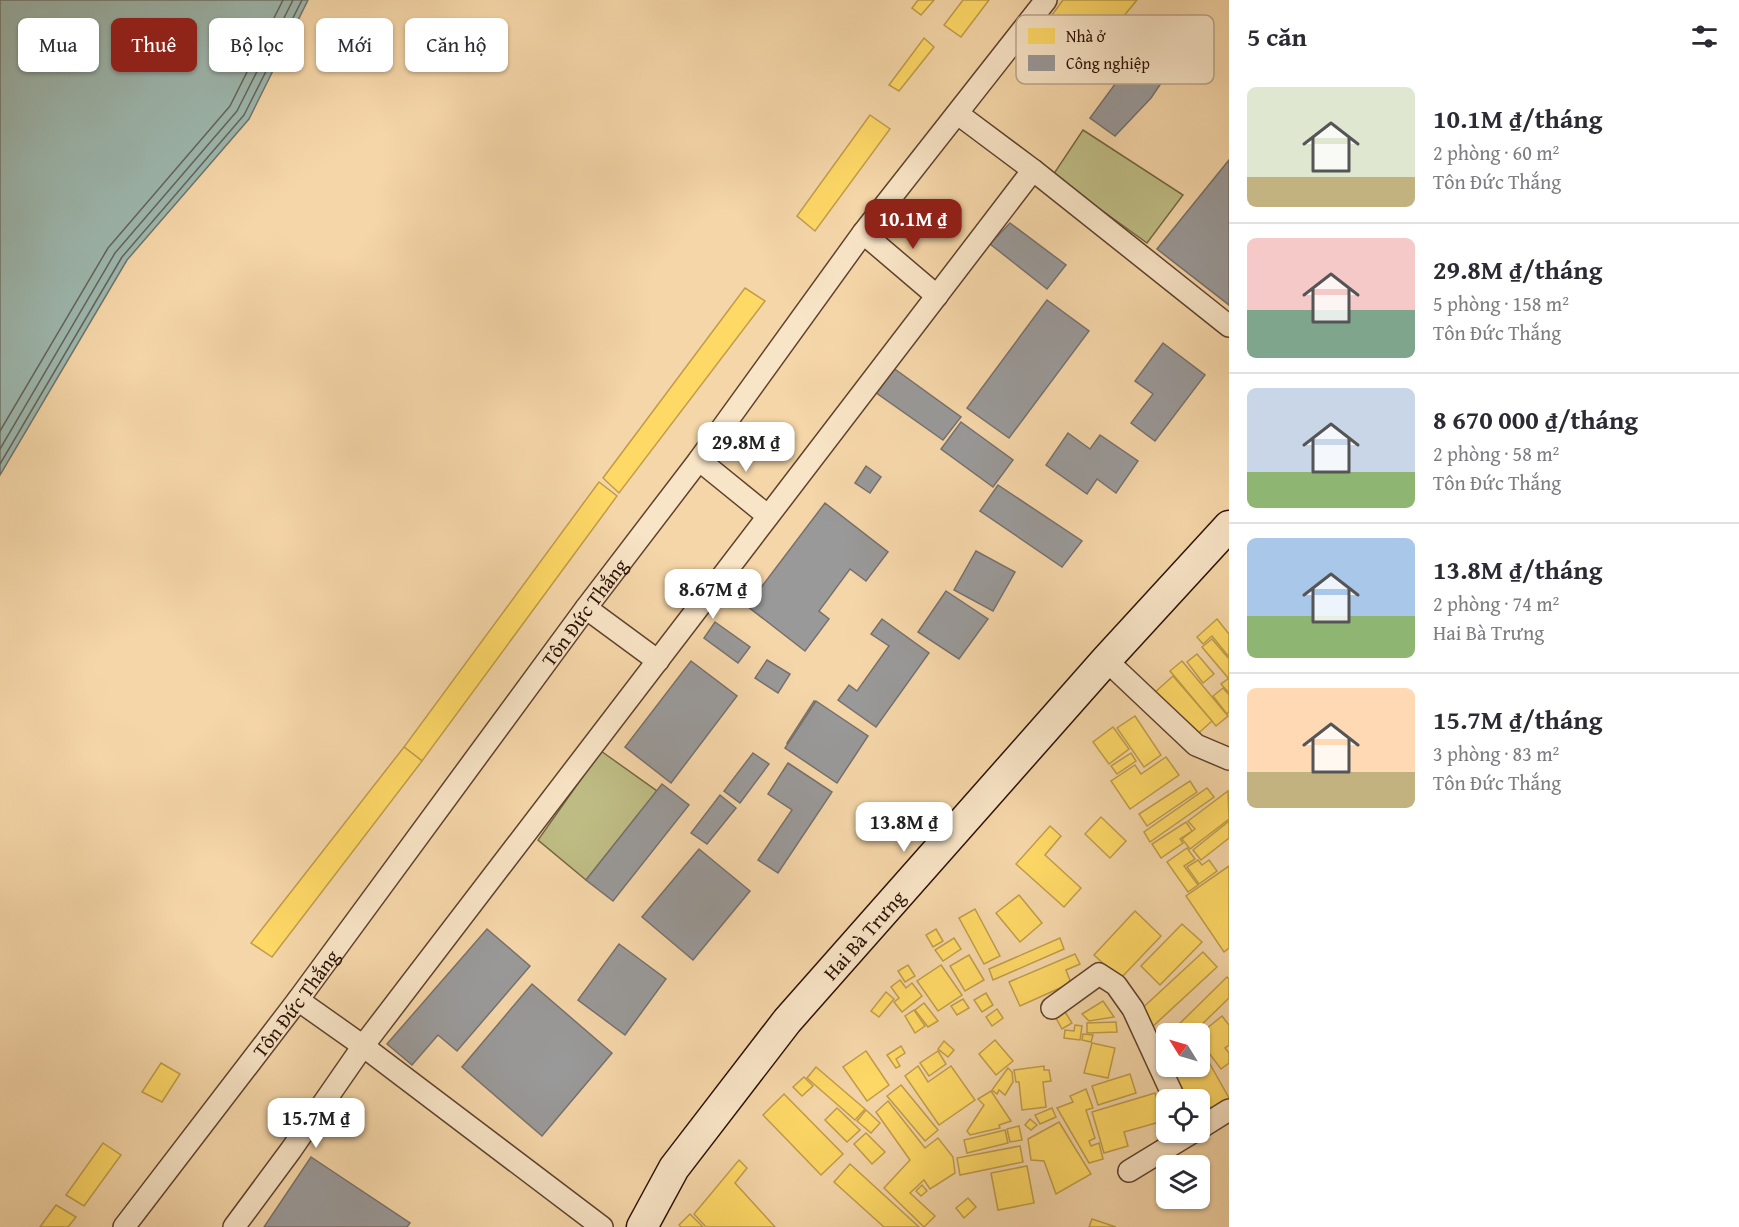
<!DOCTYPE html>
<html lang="vi">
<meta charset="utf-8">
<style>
:root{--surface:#fff;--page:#f2f2f3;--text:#2b2b33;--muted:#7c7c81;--line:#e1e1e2;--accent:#8f2418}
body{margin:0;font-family:"Gentium Book Plus",serif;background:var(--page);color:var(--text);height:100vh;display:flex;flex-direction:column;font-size:22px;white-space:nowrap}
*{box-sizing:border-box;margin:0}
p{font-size:20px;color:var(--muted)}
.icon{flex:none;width:33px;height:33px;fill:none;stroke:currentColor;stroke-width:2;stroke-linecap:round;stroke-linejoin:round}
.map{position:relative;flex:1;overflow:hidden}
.side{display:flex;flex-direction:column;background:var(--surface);width:510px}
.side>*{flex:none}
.banner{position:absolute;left:18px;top:18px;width:570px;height:54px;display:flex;gap:12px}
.needle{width:39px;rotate:307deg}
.fabs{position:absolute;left:1156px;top:1023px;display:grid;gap:12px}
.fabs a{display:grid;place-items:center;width:54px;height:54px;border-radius:9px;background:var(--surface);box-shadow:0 2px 4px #0004;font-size:30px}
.price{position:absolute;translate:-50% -51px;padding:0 14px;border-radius:12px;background:#fff;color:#222;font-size:20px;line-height:39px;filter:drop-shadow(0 2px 3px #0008)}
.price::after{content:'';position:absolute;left:50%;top:36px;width:18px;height:14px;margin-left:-9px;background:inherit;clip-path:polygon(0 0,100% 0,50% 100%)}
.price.on{background:var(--accent);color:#fff}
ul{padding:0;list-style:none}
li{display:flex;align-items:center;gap:18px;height:150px;padding:0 18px}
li+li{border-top:2px solid var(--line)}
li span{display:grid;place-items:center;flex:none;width:168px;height:120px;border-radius:9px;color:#555}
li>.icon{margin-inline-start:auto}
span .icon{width:72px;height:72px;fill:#fffc;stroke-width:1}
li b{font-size:26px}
h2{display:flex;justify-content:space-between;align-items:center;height:72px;padding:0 18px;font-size:26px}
.pill{padding:0 21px;border-radius:9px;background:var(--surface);box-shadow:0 2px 4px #0004;font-size:21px;line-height:54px}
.pill.on{background:var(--accent);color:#fff}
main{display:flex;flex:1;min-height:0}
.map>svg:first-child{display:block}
.green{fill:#bfbd85;stroke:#756744;stroke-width:1.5}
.water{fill:#9db8af;stroke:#6f756b;stroke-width:1.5}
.homes{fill:#ffd966;stroke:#bf9d49;stroke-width:1.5}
.industry{fill:#999;stroke:#78706c;stroke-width:1.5}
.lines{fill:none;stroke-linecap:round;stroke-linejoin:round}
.shore{stroke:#64645a;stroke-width:1.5}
.minor-casing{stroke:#5e422d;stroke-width:24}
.secondary-casing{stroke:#2b1104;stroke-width:33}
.minor{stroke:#f8e4c6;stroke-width:21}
.secondary{stroke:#f8e4c6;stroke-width:30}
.labels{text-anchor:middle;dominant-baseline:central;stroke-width:6;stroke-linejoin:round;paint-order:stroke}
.street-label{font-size:20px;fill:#2b1104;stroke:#f8e4c6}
.key{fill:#f8e4c6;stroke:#baa58c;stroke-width:1.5}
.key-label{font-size:16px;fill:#2b1104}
</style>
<main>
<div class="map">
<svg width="1229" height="1227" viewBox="0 0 1229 1227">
<rect width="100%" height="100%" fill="#f5d6a8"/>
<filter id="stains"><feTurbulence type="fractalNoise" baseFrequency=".00333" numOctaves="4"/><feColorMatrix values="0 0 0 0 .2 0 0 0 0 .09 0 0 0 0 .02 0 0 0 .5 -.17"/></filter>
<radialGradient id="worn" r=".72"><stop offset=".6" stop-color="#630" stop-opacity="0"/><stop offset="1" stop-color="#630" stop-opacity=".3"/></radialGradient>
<g class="green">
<path d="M1083,130L1183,195L1147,243L1053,175Z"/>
<path d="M601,751L657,791L586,880L538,840Z"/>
</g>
<path class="water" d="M0,0H308L249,119L127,260L0,475Z"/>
<g class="homes">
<path d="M918,0H934L921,15L912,8Z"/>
<path d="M963,0H989L961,37L944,25Z"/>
<path d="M1063,0H1137L1074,76L1027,49Z"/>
<path d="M924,38L934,47L899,91L889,85Z"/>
<path d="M870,115L890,129L815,231L797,216Z"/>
<path d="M745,288L765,301L619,493L603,478Z"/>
<path d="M599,482L617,496L422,761L404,747Z"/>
<path d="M1217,619L1229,634V657L1212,636L1203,644L1197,637Z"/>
<path d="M1212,639L1229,659V679L1202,647Z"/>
<path d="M1197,654L1214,674L1203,683L1187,662Z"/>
<path d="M1182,661L1228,716L1216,726L1170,671Z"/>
<path d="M1173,676L1212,721L1192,739L1153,694Z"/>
<path d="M1228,679L1229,680V693L1221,684Z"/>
<path d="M1223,688L1229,695V712L1227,714L1213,696Z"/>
<path d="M1135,716L1161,755L1144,767L1117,728Z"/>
<path d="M1113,727L1129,749L1109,764L1093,742Z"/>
<path d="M404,747L422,761L272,957L251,943Z"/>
<path d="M1131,753L1136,761L1117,774L1111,766Z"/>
<path d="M1166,757L1179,775L1130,809L1111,781L1135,765L1141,774Z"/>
<path d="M1190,781L1197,792L1147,826L1139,814Z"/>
<path d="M1207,788L1214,797L1150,842L1144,832Z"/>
<path d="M1228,791L1229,819L1190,849L1182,839L1195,829L1188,821Z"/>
<path d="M1101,817L1126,841L1110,858L1085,834Z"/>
<path d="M1229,821V838L1201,860L1193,850Z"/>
<path d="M1186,822L1192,831L1180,839L1183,843L1161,858L1152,844Z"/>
<path d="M1050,826L1061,836L1045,855L1081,888L1064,907L1016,864Z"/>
<path d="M1187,848L1195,859L1184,866L1198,885L1188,892L1167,862Z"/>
<path d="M1198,860L1202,865L1209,860L1217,871L1199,884L1187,867Z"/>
<path d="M1229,866V948L1224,952L1186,896Z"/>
<path d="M1019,895L1042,923L1020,942L996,913Z"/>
<path d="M975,909L1000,956L984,964L959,918Z"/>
<path d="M1135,911L1161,936L1120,979L1094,955Z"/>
<path d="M1182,924L1202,942L1160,985L1141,966Z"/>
<path d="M936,929L943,941L933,947L926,935Z"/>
<path d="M954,938L961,949L943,961L935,950Z"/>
<path d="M1060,938L1064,949L993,980L989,969Z"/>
<path d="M1203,952L1217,967L1150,1029L1136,1014Z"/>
<path d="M1075,954L1080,964L1066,970L1071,983L1020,1006L1009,982Z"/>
<path d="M969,955L984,980L965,991L950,966Z"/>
<path d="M908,965L915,976L905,982L898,971Z"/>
<path d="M941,965L962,995L938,1011L917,981Z"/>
<path d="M1227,977L1229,979V998L1192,1034H1169Z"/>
<path d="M900,980L906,988L912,983L922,996L902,1012L894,1002L899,998L891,987Z"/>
<path d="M886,992L894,999L879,1017L871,1011Z"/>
<path d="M986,993L993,1005L982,1012L974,1000Z"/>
<path d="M963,999L969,1008L957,1015L951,1006Z"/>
<path d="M1103,1001L1114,1017L1089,1021L1082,1014Z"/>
<path d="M924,1003L938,1021L928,1027L915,1010Z"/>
<path d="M997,1009L1003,1018L992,1026L986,1017Z"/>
<path d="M914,1010L925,1026L915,1033L905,1016Z"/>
<path d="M1065,1012L1072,1023L1062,1029L1056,1018Z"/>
<path d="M1222,1016L1229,1025V1045L1225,1048L1229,1053V1063L1221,1069L1200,1041V1034Z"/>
<path d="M1116,1022L1117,1032L1087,1033V1023Z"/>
<path d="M1075,1025L1082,1026L1080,1040L1064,1038L1065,1030L1074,1031Z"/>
<path d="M1083,1034L1093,1035L1091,1042L1082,1040Z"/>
<path d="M995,1040L1013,1061L996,1075L979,1054Z"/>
<path d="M944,1041L954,1050L948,1057L938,1049Z"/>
<path d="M1092,1043L1115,1048L1108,1078L1084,1073Z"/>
<path d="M901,1046L905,1053L896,1059L900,1066L896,1068L887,1055Z"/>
<path d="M1201,1048L1229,1098V1106L1214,1114L1202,1093L1189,1100L1170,1066H1200Z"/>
<path d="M866,1051L889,1085L867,1101L843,1067Z"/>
<path d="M938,1051L946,1064L929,1076L920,1063Z"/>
<path d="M161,1063L180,1074L162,1102L142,1092Z"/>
<path d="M918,1066L928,1082L951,1066L975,1100L939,1125L905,1076Z"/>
<path d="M1044,1066V1070H1049L1051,1081L1043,1082L1046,1107L1022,1110L1019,1082H1016L1014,1070Z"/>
<path d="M816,1067L865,1109L855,1120L807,1078Z"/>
<path d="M1008,1068L1012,1072L1013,1082L1005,1095L999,1090L997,1094L992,1090Z"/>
<path d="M1130,1074L1136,1093L1098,1105L1092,1086Z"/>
<path d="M804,1077L813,1086L802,1096L793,1087Z"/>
<path d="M901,1085L938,1130L925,1141L887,1096Z"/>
<path d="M1086,1089L1093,1108L1086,1110L1095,1138L1089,1141L1091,1146L1099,1143L1103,1159L1089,1163L1057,1108L1073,1102L1070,1096Z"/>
<path d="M991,1091L1011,1121L999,1125L1000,1128L970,1135L967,1131L984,1105L978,1099Z"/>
<path d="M1155,1093L1163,1121L1124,1132L1128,1146L1104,1153L1092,1112Z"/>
<path d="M784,1094L843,1154L821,1175L763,1115Z"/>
<path d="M888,1101L925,1148L938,1138L953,1157L955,1173L930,1189L924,1180L910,1193L935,1216L924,1227L884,1188L910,1160L876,1112Z"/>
<path d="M837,1108L860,1130L847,1142L825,1120Z"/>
<path d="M1052,1108L1056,1117L1040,1124L1035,1115Z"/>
<path d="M866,1110L880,1123L871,1133L857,1121Z"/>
<path d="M1030,1119L1037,1125L1031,1130L1025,1125Z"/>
<path d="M1059,1122L1091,1174L1056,1194L1044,1161L1031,1160L1028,1139Z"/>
<path d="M1019,1126L1022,1140L1010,1142L1007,1129Z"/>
<path d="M1005,1130L1008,1143L967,1153L964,1140Z"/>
<path d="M866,1133L885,1152L872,1164L854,1144Z"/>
<path d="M103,1143L121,1155L84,1206L66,1195Z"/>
<path d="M1020,1146L1023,1162L960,1175L957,1158Z"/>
<path d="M739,1160L747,1168L735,1183L775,1227H706L694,1214Z"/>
<path d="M850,1164L919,1227H884L834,1182Z"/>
<path d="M1027,1166L1034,1203L998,1210L991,1173Z"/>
<path d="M922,1185L927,1191L921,1196L916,1191Z"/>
<path d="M968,1198L976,1207L964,1218L956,1208Z"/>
<path d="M56,1205L76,1217L68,1227H40Z"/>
<path d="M690,1214L703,1227H681L679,1225Z"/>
<path d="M1092,1219L1116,1227H1089Z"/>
</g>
<g class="industry">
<path d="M1163,19L1191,39L1151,98L1115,136L1090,118Z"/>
<path d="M1229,160V305L1157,249Z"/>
<path d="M1010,223L1066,265L1047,289L990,244Z"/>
<path d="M1047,300L1089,331L1009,438L967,408Z"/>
<path d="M1163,343L1205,375L1155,441L1131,423L1153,394L1135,381Z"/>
<path d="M892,367L961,417L943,440L875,392Z"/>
<path d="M961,422L1013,460L993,487L941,449Z"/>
<path d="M1068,433L1090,449L1100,435L1138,461L1116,493L1097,479L1087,494L1046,465Z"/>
<path d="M866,466L881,477L870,493L855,483Z"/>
<path d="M998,485L1082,541L1062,567L980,511Z"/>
<path d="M825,503L888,552L866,581L850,569L819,611L829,619L805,651L747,606Z"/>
<path d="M976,551L1015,572L993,611L954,590Z"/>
<path d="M946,591L988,619L959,659L918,632Z"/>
<path d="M882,619L929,653L876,727L838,700L849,685L857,691L889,646L871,634Z"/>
<path d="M715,622L750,647L738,663L704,638Z"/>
<path d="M767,660L790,674L778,693L755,678Z"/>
<path d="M691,661L737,696L671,783L625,747Z"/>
<path d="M814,701L867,736L836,779L787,743Z"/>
<path d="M816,701L868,736L837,783L785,748Z"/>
<path d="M753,753L769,764L740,803L724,791Z"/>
<path d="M788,763L832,792L778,873L758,860L792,810L768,794Z"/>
<path d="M662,784L689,805L613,901L586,880Z"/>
<path d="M720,795L736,808L707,844L691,833Z"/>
<path d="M699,849L750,891L693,960L642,917Z"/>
<path d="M487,929L530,966L457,1051L438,1035L412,1065L387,1044Z"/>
<path d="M619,944L666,979L625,1035L578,1000Z"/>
<path d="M532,984L612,1053L542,1136L462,1067Z"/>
<path d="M311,1157L410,1223L407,1227H264Z"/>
</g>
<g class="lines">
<g class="shore">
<path d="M0,431L108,248L230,106L283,0"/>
<path d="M0,449L115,253L237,111L293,0"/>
<path d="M0,464L122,257L244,115L302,0"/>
</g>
<g class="minor-casing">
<g id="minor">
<path d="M958,114L1033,170L1229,326"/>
<path d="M863,233L937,296"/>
<path d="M699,460L768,516"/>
<path d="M586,608L658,661"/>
<path d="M1106,660L1196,745L1229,759"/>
<path d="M298,1000L363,1046L602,1227"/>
<path d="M1052,1008L1099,974L1116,985L1133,1009L1175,1100"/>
<path d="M1200,1128L1229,1110"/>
<path d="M1129,1171L1193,1132"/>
<path id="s1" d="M124,1227L298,1000L586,608L699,460L863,233L1046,0"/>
<path d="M234,1227L291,1150L363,1046L1033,170"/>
</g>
</g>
<g class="secondary-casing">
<g id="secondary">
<path id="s2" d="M642,1227L674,1168L787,1021L1106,660L1229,526"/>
</g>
</g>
<use href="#minor" class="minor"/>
<use href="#secondary" class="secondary"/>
</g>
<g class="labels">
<g class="street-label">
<text stroke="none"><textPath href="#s1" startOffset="768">Tôn Đức Thắng</textPath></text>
<text stroke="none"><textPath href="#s2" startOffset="368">Hai Bà Trưng</textPath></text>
<text stroke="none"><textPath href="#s1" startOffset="282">Tôn Đức Thắng</textPath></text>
</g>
</g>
<rect x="1016" y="15" width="198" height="69" rx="9" class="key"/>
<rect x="1028" y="28" width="27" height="16" fill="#ffd966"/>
<rect x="1028" y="55" width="27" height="16" fill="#999"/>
<g class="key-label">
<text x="1066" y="42">Nhà ở</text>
<text x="1066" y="69">Công nghiệp</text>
</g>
<rect width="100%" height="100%" filter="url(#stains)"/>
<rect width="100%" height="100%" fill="url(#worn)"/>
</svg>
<div class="fabs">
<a><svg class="needle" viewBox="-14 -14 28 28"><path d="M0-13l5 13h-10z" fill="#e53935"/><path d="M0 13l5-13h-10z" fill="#7c7c81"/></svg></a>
<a><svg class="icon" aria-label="locate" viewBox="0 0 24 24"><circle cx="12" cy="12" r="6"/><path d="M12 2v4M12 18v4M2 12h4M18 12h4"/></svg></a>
<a><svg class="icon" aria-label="layers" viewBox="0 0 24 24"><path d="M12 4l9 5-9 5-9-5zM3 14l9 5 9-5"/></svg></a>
</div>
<b class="price on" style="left:913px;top:250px">10.1M ₫</b>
<b class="price" style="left:746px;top:473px">29.8M ₫</b>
<b class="price" style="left:713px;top:620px">8.67M ₫</b>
<b class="price" style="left:904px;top:853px">13.8M ₫</b>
<b class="price" style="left:316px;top:1149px">15.7M ₫</b>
<div class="banner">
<a class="pill">Mua</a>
<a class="pill on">Thuê</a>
<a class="pill">Bộ lọc</a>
<a class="pill">Mới</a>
<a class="pill">Căn hộ</a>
</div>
</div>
<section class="side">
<h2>5 căn<svg class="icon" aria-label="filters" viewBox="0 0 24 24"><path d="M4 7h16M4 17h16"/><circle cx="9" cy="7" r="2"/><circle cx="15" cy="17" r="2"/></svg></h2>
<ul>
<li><span style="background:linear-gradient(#dfe7d0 75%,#c2b280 0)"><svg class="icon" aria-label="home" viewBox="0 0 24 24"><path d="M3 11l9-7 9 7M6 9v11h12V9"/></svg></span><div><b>10.1M ₫/tháng</b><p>2 phòng · 60 m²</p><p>Tôn Đức Thắng</p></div></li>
<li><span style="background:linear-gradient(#f6c9c9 60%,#7fa58c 0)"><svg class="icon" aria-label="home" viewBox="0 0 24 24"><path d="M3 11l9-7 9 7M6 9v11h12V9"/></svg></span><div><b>29.8M ₫/tháng</b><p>5 phòng · 158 m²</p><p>Tôn Đức Thắng</p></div></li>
<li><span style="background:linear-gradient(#c9d6e8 70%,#8fb573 0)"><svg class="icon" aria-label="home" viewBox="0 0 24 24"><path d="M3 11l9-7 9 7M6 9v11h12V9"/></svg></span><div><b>8 670 000 ₫/tháng</b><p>2 phòng · 58 m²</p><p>Tôn Đức Thắng</p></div></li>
<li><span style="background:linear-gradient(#a9c7e8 65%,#8fb573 0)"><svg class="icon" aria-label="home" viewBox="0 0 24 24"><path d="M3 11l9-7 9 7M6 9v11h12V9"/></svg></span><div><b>13.8M ₫/tháng</b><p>2 phòng · 74 m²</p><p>Hai Bà Trưng</p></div></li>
<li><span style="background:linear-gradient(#ffd9b3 70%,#c2b280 0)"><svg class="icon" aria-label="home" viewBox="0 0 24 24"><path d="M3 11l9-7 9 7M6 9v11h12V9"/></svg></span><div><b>15.7M ₫/tháng</b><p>3 phòng · 83 m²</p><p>Tôn Đức Thắng</p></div></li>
</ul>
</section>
</main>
